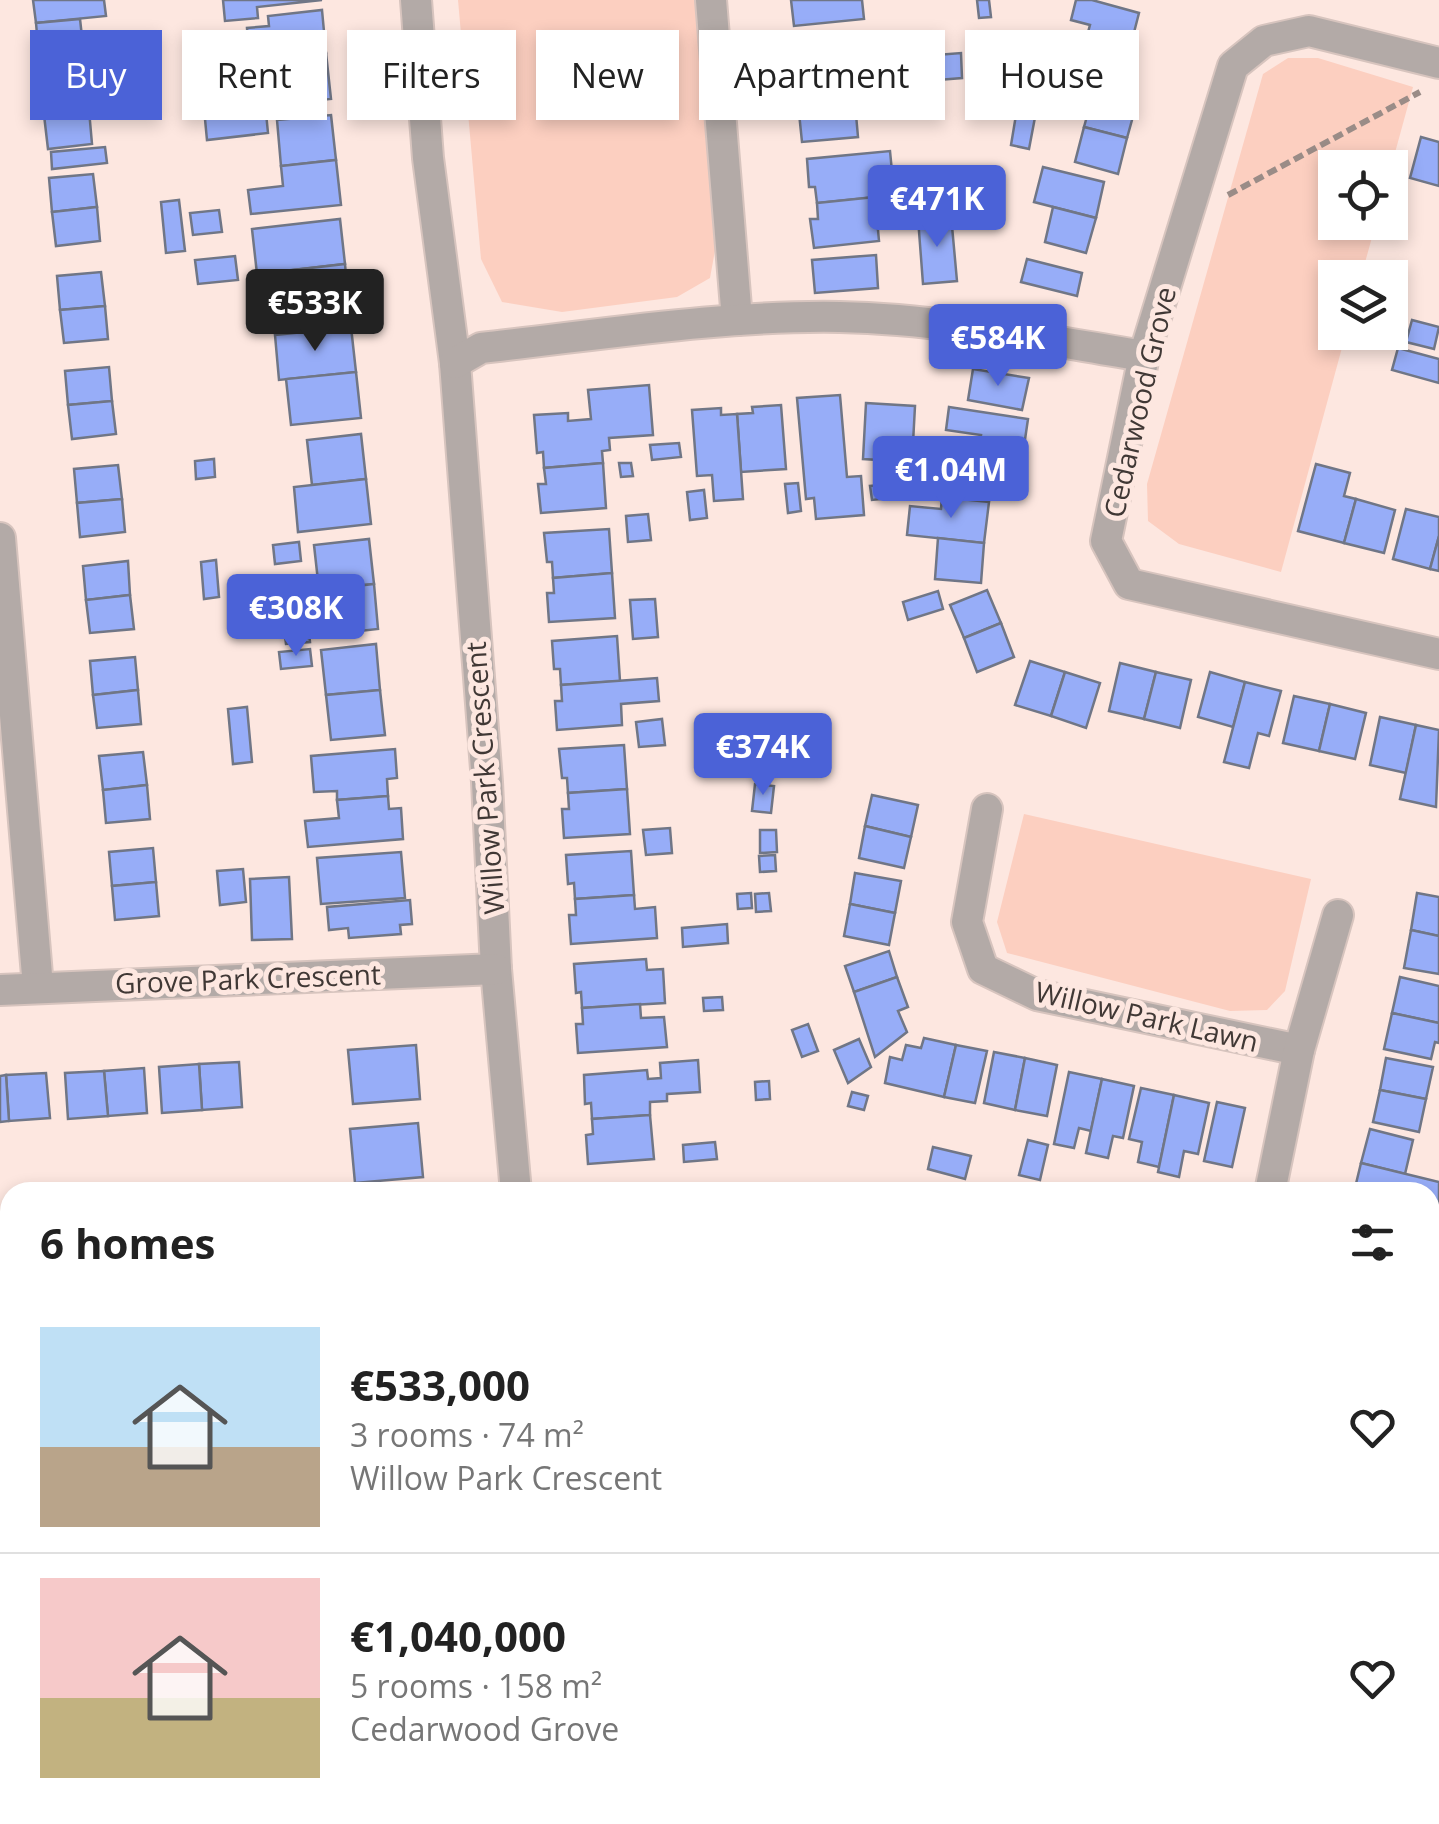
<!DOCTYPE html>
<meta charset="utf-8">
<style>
:root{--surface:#fff;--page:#f6f6f6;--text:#222;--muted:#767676;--line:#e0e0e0;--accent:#4b62d7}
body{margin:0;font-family:"Open Sans",sans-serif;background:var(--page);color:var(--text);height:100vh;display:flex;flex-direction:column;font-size:38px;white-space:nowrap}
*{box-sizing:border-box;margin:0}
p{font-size:32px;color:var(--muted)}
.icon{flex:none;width:55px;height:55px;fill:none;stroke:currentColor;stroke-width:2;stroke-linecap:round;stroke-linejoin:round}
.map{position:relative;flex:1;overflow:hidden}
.side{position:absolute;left:0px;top:1182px;width:1440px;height:642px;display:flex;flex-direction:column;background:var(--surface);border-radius:30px 30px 0 0;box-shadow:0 5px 15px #0003}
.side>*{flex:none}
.top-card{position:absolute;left:30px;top:30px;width:1380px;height:90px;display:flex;gap:20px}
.buttons{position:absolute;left:1318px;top:150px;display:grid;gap:20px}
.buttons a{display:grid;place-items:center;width:90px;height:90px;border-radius:0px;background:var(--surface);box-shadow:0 5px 15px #0003;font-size:50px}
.price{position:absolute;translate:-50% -85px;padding:0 22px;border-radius:10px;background:var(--accent);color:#fff;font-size:32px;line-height:65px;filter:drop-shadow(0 2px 5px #0008)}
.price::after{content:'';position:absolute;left:50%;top:60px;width:30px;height:22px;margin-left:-15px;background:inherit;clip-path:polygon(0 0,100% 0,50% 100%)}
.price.selected{background:#222;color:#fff}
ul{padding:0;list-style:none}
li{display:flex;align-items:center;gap:30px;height:250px;padding:0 40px}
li+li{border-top:2px solid var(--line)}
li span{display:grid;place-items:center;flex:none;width:280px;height:200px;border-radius:0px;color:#555}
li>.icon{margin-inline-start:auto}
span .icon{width:120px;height:120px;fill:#fffc;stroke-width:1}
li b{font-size:42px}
h2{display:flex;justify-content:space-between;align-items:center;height:120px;padding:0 40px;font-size:42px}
.tag{padding:0 35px;border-radius:0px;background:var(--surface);box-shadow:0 5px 15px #0003;font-size:35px;line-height:90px}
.tag.selected{background:var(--accent);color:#fff}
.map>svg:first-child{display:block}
.green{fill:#fccfc0}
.building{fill:#97adf8;stroke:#707686;stroke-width:2.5}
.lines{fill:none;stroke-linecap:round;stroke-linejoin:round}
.street-casing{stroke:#d7c4be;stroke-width:34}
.path{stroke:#9a8c87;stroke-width:6;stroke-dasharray:10 5;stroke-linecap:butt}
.street{stroke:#b3aaa7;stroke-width:30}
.labels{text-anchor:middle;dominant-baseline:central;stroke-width:10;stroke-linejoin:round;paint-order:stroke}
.street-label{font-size:28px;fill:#403835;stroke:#fde7e0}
</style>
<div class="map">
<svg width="1439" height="1824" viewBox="0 0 1439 1824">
<rect width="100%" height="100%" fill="#fde7e0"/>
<g class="green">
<path d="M458,0H698L718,234L710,278L677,297L562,312L502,302L481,259Z"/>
<path d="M1288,58H1318L1413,87L1390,171V168H1335V222L1376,223L1361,277L1335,278V332L1346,333L1281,572L1179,544L1148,521L1147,484L1263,74Z"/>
<path d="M1024,814L1311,879L1285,991L1267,1010L1230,1011L1007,953L997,922Z"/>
</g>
<g class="building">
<path d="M33,0H104L106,16L36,23Z"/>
<path d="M223,0H322L257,7L258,18L225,21Z"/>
<path d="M791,0H862L864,19L794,26Z"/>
<path d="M977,0H989L991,17L979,18Z"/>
<path d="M1076,0H1092L1139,13L1130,48L1087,36L1090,25L1071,20Z"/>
<path d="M322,10L326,53L272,58L271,53L249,56L247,28L269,26L268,16Z"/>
<path d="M80,19L82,37L100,35L101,51L39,57L36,23Z"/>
<path d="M1087,36L1130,48L1120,83L1061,67L1066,46L1083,51Z"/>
<path d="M911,37L914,63L904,64L907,87L805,97L804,81L798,82L795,48Z"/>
<path d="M326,53L331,99L247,107L243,77L273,74L272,58Z"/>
<path d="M961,53L962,78L926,81L924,56Z"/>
<path d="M1004,61L1006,75L988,76L987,63Z"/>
<path d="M86,77L89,110L44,115L41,81Z"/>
<path d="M1094,91L1137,102L1127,138L1084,127Z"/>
<path d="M854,92L858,137L802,142L799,113H807L805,97Z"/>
<path d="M1017,109L1036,112L1029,149L1011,145Z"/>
<path d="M89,110L92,144L48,149L44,115Z"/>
<path d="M266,113L268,133L207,140L205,119Z"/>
<path d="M331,115L336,160L281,166L277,120Z"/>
<path d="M1084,127L1127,138L1118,174L1075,162Z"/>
<path d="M1421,137L1439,142V186L1410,178Z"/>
<path d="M105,147L107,163L52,169L51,152Z"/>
<path d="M890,151L893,182L874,184L875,197L817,203L815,187H809L807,159Z"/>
<path d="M336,160L341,205L251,214L248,190L283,186L281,166Z"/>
<path d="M1043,167L1104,182L1096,218L1034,202Z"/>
<path d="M93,174L97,207L52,212L49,178Z"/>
<path d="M875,197L879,241L814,248L810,219H818L817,203Z"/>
<path d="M179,200L185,251L166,253L161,202Z"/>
<path d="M97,207L100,241L56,246L52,212Z"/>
<path d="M1053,207L1096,218L1086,253L1045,242Z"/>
<path d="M219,210L222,232L193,235L190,213Z"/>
<path d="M951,215L957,281L923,284L918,218Z"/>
<path d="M340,219L345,264L257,274L252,229Z"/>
<path d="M876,255L878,288L815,293L812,260Z"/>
<path d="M235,256L238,280L198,284L195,260Z"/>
<path d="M1027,259L1082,273L1077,296L1021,282Z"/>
<path d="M345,264L349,310L272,318L267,273Z"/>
<path d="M101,272L105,306L60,310L57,276Z"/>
<path d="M105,306L108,339L64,343L60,310Z"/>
<path d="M1412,320L1439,327L1434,349L1406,342Z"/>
<path d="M351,327L356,372L279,380L275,335Z"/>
<path d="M1398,348L1439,359V383L1392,370Z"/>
<path d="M109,367L112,401L68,405L65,371Z"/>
<path d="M973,369L1029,378L1022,410L968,400Z"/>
<path d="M356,372L361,418L291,425L286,379Z"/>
<path d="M649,385L653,435L609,438L610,450L602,451L603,463L544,468L543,452L537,453L534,415L568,413V421L591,419L588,390Z"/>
<path d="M840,395L847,477L861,476L864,515L816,519L814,498L806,499L797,398Z"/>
<path d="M112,401L116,434L72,439L68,405Z"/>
<path d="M866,403L915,406L912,462L863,459Z"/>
<path d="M781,405L786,469L741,472L737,414L753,413L752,407Z"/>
<path d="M949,407L1028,419L1022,460L978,453L981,435L946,430Z"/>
<path d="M721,408V415L737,414L743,499L714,501L712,475L697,476L692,410Z"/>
<path d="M361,434L366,479L312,485L307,440Z"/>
<path d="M922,438L944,442L940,467L918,464Z"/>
<path d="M679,443L681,457L652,460L650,445Z"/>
<path d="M978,453L1022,460L1016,496L973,489Z"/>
<path d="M214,459L215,477L196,479L195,461Z"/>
<path d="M603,463L606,508L541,513L538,484H546L544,468Z"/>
<path d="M619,463H631L633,476L621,477Z"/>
<path d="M1316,464L1350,473L1344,496L1356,499L1344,543L1298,531Z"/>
<path d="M118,465L122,499L77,503L74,469Z"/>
<path d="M366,479L371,524L298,532L294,487Z"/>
<path d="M798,483L801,511L788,513L785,484Z"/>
<path d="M881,485L882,499L872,500L870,486Z"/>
<path d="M704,490L707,518L690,520L687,492Z"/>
<path d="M942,497L989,502L984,543L907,535L910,506L941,509Z"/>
<path d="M122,499L125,532L80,537L77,503Z"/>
<path d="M1356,499L1395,510L1384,553L1344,543Z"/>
<path d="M1406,509L1439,517V536L1430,569L1393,559Z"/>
<path d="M648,514L651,540L628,542L626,516Z"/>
<path d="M609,529L612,573L553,578L552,562H547L544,533Z"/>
<path d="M1439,536V571L1430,569Z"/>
<path d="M938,538L984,543L981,583L935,579Z"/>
<path d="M369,539L374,584L319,590L314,545Z"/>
<path d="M299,542L301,561L275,564L273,545Z"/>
<path d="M216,560L219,597L204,599L201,562Z"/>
<path d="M128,561L130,595L86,600L83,566Z"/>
<path d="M612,573L615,618L549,622L547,593H554L553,578Z"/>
<path d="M374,584L378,629L323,635L319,590Z"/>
<path d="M987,590L1001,623L964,638L950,605Z"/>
<path d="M938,591L943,609L908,620L903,602Z"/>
<path d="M130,595L134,629L90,633L86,600Z"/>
<path d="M655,599L658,637L633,639L630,600Z"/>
<path d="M307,610L310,642L286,644L282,612Z"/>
<path d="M1001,623L1014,657L977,672L964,638Z"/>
<path d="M617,636L620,681L561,685L560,669H554L552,641Z"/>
<path d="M376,644L380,690L326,695L321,650Z"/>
<path d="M310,649L312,666L281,669L279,652Z"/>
<path d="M135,657L138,690L93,695L90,661Z"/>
<path d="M1030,661L1065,672L1051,716L1015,705Z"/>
<path d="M1120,663L1156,672L1144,719L1109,711Z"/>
<path d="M1065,672L1100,683L1086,728L1051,716Z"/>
<path d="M1156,672L1191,680L1180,728L1144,719Z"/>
<path d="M1210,672L1245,682L1233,727L1198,717Z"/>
<path d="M657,678L659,701L621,704L622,725L557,730L555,701H562L561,685Z"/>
<path d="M1245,682L1281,691L1269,736L1258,733L1249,768L1224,762Z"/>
<path d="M138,690L141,724L97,728L93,695Z"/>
<path d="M380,690L385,735L331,740L326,695Z"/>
<path d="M1294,696L1330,704L1319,751L1283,743Z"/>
<path d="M1330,704L1366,713L1355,759L1319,751Z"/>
<path d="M247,707L252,762L233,764L228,709Z"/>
<path d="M1380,717L1416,725L1406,773L1370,765Z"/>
<path d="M662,719L665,745L639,747L636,722Z"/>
<path d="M1416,725L1439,730L1436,807L1400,799Z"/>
<path d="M729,744L740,746L735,766L724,764Z"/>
<path d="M624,745L627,789L568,793L567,778H562L559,749Z"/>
<path d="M395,749L397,778L387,779L388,796L337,800V791L314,792L311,756Z"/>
<path d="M143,752L147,785L103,790L99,756Z"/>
<path d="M755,784L774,786L771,813L752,811Z"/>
<path d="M147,785L150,819L106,823L103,790Z"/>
<path d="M627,789L630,834L564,838L562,809H569L568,793Z"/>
<path d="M872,795L918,805L911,837L865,826Z"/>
<path d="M388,796L389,809L401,808L403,839L308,847L305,821L339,818L337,800Z"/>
<path d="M865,826L911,837L904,868L859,858Z"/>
<path d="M670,828L672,853L646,855L643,830Z"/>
<path d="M760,830H776L777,852L760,853Z"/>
<path d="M153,848L156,882L112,886L109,852Z"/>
<path d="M631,851L634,895L575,899L574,883L568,884L566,855Z"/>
<path d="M401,852L405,898L321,904L317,858Z"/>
<path d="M775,855L776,871L760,872L759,856Z"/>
<path d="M243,869L246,902L220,905L217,871Z"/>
<path d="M855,873L901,881L895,913L850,904Z"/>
<path d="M289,877L292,939L252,940L250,879Z"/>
<path d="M156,882L159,916L115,920L112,886Z"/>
<path d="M751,893L752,908L738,909L737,894Z"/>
<path d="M769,893L771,911L756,912L755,894Z"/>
<path d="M1417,893L1439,897V936L1411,930Z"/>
<path d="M634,895L635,909L655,907L657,938L571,944L569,915H576L575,899Z"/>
<path d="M410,900L412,924L400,925L401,934L349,938L348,928L329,930L327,907Z"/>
<path d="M850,904L895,913L889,945L844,936Z"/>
<path d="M727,924L728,943L683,947L682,928Z"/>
<path d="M1411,930L1439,936V974L1404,968Z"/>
<path d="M889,951L897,977L854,992L845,966Z"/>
<path d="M646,959L647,970L663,969L665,1003L582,1008L581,992L576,993L574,964Z"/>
<path d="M897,977L908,1007L898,1011L907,1032L875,1057L854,992Z"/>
<path d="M1400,977L1439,986V1023L1392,1013Z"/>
<path d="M722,997L723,1010L704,1011L703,998Z"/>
<path d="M640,1004L641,1018L664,1017L667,1047L578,1053L576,1024H583L582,1008Z"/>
<path d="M1392,1013L1439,1023V1043L1435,1042L1431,1059L1384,1049Z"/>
<path d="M808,1024L818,1051L802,1057L792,1030Z"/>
<path d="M924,1038L956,1045L944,1097L885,1083L890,1057L902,1060L906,1045L921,1048Z"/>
<path d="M859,1039L871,1067L848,1083L834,1050Z"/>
<path d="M416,1045L420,1099L353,1104L348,1050Z"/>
<path d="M956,1045L987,1051L975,1103L944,1097Z"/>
<path d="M994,1052L1025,1058L1015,1110L984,1103Z"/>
<path d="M1025,1058L1057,1065L1047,1116L1015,1110Z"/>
<path d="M1386,1058L1433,1067L1426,1099L1380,1090Z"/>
<path d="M698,1060L700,1092L667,1094V1101L650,1102V1115L592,1119L591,1103L585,1104L584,1075L647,1070L648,1079L661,1078L660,1063Z"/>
<path d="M239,1062L242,1107L202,1110L199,1064Z"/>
<path d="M199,1064L202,1110L162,1113L159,1067Z"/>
<path d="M144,1068L147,1113L108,1116L104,1071Z"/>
<path d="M104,1071L108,1116L68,1119L65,1073Z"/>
<path d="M1069,1072L1102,1079L1091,1131L1079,1128L1074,1148L1054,1144Z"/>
<path d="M46,1073L50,1118L9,1121L6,1075Z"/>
<path d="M6,1075L9,1121L0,1122V1076Z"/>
<path d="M1102,1079L1134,1086L1123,1138L1113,1136L1108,1158L1086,1153Z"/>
<path d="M769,1081L770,1099L756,1100L755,1082Z"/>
<path d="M1141,1088L1174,1095L1159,1167L1138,1162L1142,1142L1129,1139Z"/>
<path d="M1380,1090L1426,1099L1419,1132L1373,1122Z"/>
<path d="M852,1092L868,1096L864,1110L848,1106Z"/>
<path d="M1174,1095L1209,1103L1198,1154L1184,1151L1179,1177L1158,1172Z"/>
<path d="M1217,1102L1245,1108L1232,1167L1204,1161Z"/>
<path d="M650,1115L654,1159L588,1164L586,1135L593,1134L592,1119Z"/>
<path d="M418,1123L423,1177L355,1183L350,1129Z"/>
<path d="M1370,1129L1413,1140L1405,1174L1361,1163Z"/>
<path d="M1028,1140L1048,1145L1040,1180L1019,1175Z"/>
<path d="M715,1142L717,1159L684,1162L683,1145Z"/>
<path d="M933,1147L971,1156L965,1179L928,1169Z"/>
<path d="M1361,1163L1439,1182V1208L1430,1206V1192H1354Z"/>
<path d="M687,1184L688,1192H673L672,1185Z"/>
<path d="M10,1306V1351L0,1352V1307Z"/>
<path d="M1430,1318L1439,1320V1334L1430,1332Z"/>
<path d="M1435,1373L1439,1374V1423L1430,1421V1393Z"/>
<path d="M10,1524V1570H0V1525Z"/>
<path d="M1439,1592V1634L1430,1632Z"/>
<rect x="86" y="1815" width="23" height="9"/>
<path d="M222,1815H270L271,1824H222Z"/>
<path d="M451,1815H501V1822L452,1824Z"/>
<rect x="780" y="1815" width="80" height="9"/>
<path d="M1345,1815H1360L1358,1824H1344Z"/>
</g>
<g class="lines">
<g class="street-casing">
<g id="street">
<path d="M416,0L428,158L455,363L487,782L496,969L516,1192"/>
<path d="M711,0L737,320"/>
<path d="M1439,63L1309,31L1264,41L1233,66L1144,356L1106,541L1129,584L1439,654"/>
<path d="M455,363L481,348C600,335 721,315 840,317C942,319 1044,340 1144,356"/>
<path d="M0,538L38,987"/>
<path d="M987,809L967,922L983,969L1037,995L1299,1050"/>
<path d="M0,990L496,969"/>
<path d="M1270,1192L1299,1050L1338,915"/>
<path d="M0,1434L10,1433"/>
<path d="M1430,1498L1439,1500"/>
<path d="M349,1815L350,1824"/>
<path d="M932,1824V1815"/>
</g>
</g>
<path class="path" d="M1228,195L1420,92"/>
<use href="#street" class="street"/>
</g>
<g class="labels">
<g class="street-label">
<text transform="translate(1139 402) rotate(-77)">Cedarwood Grove</text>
<text transform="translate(484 778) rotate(-94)">Willow Park Crescent</text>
<text transform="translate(248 978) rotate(-2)">Grove Park Crescent</text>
<text transform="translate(1147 1016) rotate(13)">Willow Park Lawn</text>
</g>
</g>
</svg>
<div class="buttons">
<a><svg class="icon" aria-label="locate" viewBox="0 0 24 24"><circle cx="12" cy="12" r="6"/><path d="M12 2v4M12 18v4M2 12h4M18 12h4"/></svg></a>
<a><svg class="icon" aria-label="layers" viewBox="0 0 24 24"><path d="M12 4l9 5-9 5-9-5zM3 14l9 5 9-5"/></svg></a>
</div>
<b class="price" style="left:937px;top:250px">€471K</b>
<b class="price selected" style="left:315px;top:354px">€533K</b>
<b class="price" style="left:998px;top:389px">€584K</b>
<b class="price" style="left:951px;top:521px">€1.04M</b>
<b class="price" style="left:296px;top:659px">€308K</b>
<b class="price" style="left:763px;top:798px">€374K</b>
<div class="top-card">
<a class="tag selected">Buy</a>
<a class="tag">Rent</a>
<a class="tag">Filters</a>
<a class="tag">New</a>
<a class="tag">Apartment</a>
<a class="tag">House</a>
</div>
<section class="side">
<h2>6 homes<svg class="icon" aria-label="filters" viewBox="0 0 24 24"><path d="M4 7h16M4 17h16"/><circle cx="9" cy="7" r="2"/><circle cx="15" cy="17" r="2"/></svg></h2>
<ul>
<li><span style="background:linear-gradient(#bfe0f5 60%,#b9a48a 0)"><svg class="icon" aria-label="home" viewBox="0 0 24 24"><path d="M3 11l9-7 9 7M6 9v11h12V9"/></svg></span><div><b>€533,000</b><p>3 rooms · 74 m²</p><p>Willow Park Crescent</p></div><svg class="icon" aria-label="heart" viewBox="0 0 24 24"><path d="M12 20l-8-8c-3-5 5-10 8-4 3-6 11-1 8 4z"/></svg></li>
<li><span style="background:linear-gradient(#f6c9c9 60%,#c2b280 0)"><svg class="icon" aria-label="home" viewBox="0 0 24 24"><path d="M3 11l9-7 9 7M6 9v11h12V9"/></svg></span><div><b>€1,040,000</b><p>5 rooms · 158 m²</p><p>Cedarwood Grove</p></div><svg class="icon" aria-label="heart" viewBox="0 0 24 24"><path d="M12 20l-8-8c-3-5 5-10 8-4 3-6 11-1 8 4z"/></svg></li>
</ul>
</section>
</div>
